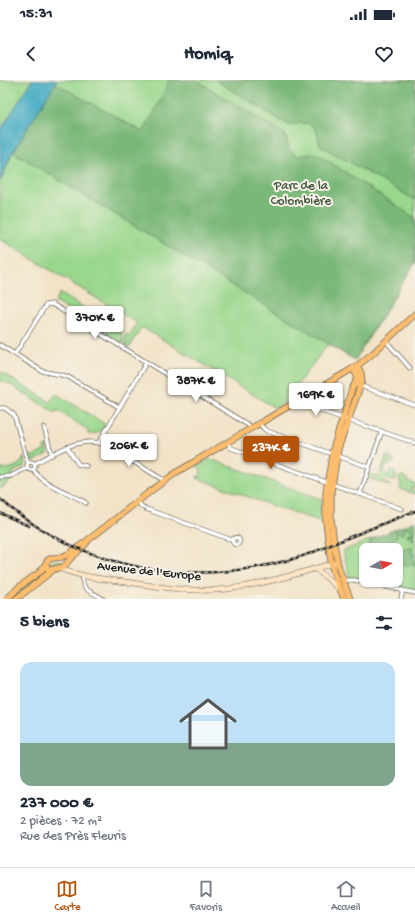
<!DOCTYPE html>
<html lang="fr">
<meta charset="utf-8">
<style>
:root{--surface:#fff;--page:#f2f2f3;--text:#1f2937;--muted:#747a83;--line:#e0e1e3;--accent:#b45309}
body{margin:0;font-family:"Gochi Hand",sans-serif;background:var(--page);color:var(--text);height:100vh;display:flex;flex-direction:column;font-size:15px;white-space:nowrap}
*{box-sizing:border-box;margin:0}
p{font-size:13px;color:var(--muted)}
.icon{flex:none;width:22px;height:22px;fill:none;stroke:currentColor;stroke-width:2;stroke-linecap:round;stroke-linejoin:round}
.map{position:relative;height:519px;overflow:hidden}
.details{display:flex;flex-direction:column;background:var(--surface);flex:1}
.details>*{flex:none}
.needle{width:26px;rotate:80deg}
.buttons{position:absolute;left:359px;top:463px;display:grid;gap:8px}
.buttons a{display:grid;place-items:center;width:44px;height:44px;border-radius:8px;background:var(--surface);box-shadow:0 1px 3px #0004;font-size:20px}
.price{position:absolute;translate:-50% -34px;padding:0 9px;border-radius:4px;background:#fff;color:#222;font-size:13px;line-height:26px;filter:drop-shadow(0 1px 2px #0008)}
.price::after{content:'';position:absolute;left:50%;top:24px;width:12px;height:9px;margin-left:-6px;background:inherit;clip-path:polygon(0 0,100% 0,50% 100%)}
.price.current{background:var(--accent);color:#fff}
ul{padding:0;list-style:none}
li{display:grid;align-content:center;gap:8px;height:212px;padding:0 20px}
li span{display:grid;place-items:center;height:124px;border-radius:12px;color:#555}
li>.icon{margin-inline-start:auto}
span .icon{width:72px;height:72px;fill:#fffc;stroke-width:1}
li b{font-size:17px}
h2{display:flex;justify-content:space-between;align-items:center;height:48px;padding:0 20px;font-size:17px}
.status{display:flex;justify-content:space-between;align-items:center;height:28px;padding:0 20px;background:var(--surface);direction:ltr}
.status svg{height:11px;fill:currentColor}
header{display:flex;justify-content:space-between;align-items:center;height:52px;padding:0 20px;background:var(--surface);font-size:18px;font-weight:700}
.tab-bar{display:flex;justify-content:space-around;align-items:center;height:56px;border-top:1px solid var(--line);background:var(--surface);font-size:11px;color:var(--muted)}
.tab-bar a{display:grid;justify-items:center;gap:2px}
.tab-bar .current{color:var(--accent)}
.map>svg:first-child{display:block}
.green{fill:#99d78c;stroke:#5a7a54}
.forest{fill:#7ab878;stroke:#4b6a4a}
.water{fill:#43aac3;stroke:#306370}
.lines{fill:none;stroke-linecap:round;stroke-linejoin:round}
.street-casing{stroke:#676258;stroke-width:5}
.secondary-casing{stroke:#676258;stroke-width:6}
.primary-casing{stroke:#676258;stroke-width:7}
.street{stroke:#fff;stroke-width:3.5}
.secondary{stroke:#fee5c5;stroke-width:5}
.primary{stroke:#fcbd6e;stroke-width:5.5}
.rail-casing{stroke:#1c1c1c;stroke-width:2.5}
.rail{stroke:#f7f3e8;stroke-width:1;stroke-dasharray:3;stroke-linecap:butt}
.labels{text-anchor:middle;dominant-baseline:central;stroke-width:4;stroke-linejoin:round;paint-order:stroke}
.park-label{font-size:13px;fill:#42543e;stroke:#f7f3e8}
.street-label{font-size:13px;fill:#1c1c1c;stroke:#f7f3e8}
</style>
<div class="status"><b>15:31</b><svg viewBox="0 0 49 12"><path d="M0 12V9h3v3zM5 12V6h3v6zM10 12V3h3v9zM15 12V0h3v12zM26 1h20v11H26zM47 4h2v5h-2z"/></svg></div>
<header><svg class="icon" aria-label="back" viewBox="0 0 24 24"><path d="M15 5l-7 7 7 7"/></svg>Homiq<svg class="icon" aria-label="heart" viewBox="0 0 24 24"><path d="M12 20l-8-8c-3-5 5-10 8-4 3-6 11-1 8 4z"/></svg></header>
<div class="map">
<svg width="415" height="519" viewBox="0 0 415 519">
<rect width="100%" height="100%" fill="#f7f3e8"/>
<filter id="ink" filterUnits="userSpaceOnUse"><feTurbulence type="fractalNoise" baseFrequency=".025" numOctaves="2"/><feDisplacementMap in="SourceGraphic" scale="8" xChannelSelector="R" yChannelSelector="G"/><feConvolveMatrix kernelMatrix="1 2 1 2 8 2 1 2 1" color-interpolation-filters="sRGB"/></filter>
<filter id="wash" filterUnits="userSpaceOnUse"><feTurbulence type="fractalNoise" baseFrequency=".012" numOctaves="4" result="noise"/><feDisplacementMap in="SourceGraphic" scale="16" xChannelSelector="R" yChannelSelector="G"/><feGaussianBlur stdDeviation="0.9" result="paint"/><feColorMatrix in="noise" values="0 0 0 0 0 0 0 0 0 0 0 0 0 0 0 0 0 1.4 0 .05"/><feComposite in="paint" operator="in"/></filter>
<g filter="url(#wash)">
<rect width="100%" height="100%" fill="#f2e3c8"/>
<g class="green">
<path d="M0,0H32L0,51Z"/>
<path d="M57,0H415V183L355,280L328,264L296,306L294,317L275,328L142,247L129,268L126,266L125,255H130L137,243L0,159V102L3,96L11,75Z"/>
<path d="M60,213L88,231L83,239L55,222Z"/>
<path d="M106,244H108L121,251L124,264L102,251Z"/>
<path d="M1,292L50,322L56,314L105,344C100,353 98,354 88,354V350L59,331L54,332L6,302L0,301Z"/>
<path d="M47,366L48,374L35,381L30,380L28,373L31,376H34L45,370L44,367Z"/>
<path d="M387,375L394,381V382L385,387L384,393L389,395L390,390L394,391L397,398L394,401L386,399L384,402L391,406L368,398L369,394L379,397Z"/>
<path d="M24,377L25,383L24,386L12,393L14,398L0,409V389C9,389 21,387 24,377Z"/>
<path d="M210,379L321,419L322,442L273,426L197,398V396L200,397L201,390L197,386Z"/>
<path d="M401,396H404L409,402L415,404V407L411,409L413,411H415V414L400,409L401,406L399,398Z"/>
<path d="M408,447L413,452V454H407L408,456L415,460V475L412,474L408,467L404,469C400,468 394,465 392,462L397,457L396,451L402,454L405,448Z"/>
<path d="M372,459L369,465L371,470H366L363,473V476L366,480V500H396V483L408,486L414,484L415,485V511L350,498L343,471Z"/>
<path d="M57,480L62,481V484L51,487L49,486L50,483Z"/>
<path d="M40,493L43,496L14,519H10L21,508Z"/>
</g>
<g class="forest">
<path d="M169,0H196L285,54L289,69L297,76L316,73L415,138V183L355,280L13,72L55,3L143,52L161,20Z"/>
<path d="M215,0H415V120L320,65C315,44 312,39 290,46Z"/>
<path d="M415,441V460L408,457V453L413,454V452L407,447L405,448L404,453L402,454L396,451L397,457L392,462L394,465L404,469L411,467L412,470L411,473L415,475V485L414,484L408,486L396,483V470H371L369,465L372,459Z"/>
</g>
<path class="water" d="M32,0H57L11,75L0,102V51Z"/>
</g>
<g filter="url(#ink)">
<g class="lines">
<g class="street-casing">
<g id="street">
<path d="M386,261L410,288"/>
<path d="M0,265L42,291L66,296L70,298L119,327"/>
<path d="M15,274L46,225L52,224L253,348"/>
<path d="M358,305L415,325"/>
<path d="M301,320L304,325L415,363"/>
<path d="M0,328H5L14,335L28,383"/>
<path d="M260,344L264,349L267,351L369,387"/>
<path d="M44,347L52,375"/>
<path d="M99,362L146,283"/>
<path d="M228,363L231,368L402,429"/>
<path d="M67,367L78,384L86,386"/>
<circle cx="31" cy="386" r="4"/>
<path d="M34,384C57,372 80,355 106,365L165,401"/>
<path d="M33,390C46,407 68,411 86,423"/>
<path d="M0,397L11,396L27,388"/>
<path d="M360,414L382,351"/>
<path d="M138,421L141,426L146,429L232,460"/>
<circle cx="236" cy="461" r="3.5"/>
<path d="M83,496C80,512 93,511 103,519"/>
<path d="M343,501L349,500H354L415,513"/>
<path d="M401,519L403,510"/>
</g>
</g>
<g class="secondary-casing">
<g id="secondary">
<path d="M61,489C81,497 104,499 126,502C160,507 194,513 228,509C265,504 299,493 334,483"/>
<path d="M316,489L341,510"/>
</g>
</g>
<g class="primary-casing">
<g id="primary">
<path d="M46,485L47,488L50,490L64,487L70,479L83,467L88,461"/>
<path d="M7,519L19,507L41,491L48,480L53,478L62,477L70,473L96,454L152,410L177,392L357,286L372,274L415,234"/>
<path d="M16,519L53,490"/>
<path d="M344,519L333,491L330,475L326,442V412L333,369L352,309L358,298L353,288"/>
<path d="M350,519L339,489L334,464L331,439V412L338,369L362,301L361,293L357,286"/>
</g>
</g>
<use href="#street" class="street"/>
<use href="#secondary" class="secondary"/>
<use href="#primary" class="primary"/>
<g class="rail-casing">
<g id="rail">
<path d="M0,419C83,491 189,508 293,479C311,474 328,466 345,459C368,450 392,440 415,431"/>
<path d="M0,433L29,446"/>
</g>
</g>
<use href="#rail" class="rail"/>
</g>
</g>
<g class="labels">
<g class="park-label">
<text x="301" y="106">Parc de la<tspan x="301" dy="15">Colombière</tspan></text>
</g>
<g class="street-label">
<text transform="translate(149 492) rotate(6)">Avenue de l'Europe</text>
</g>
</g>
</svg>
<div class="buttons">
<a><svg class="needle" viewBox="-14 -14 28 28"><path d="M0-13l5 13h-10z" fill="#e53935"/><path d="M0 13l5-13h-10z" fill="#747a83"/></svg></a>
</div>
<b class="price" style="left:95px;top:260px">370K €</b>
<b class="price" style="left:196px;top:323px">387K €</b>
<b class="price" style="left:316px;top:337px">169K €</b>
<b class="price" style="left:129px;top:388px">206K €</b>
<b class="price current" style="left:271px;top:390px">237K €</b>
</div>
<section class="details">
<h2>5 biens<svg class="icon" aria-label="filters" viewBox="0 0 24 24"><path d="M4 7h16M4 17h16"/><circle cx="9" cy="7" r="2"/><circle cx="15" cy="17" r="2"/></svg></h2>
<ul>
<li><span style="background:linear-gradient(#bfe0f5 65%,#7fa58c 0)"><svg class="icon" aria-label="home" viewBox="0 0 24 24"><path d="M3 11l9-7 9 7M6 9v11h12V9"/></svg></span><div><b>237 000 €</b><p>2 pièces · 72 m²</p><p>Rue des Près Fleuris</p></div></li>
</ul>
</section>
<nav class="tab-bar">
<a class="current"><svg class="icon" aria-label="map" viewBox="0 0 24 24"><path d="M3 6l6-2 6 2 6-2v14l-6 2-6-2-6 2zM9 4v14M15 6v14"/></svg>Carte</a>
<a><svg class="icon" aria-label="saved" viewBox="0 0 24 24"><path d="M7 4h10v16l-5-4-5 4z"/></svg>Favoris</a>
<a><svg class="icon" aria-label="home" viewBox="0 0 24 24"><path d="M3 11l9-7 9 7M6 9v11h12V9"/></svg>Accueil</a>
</nav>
